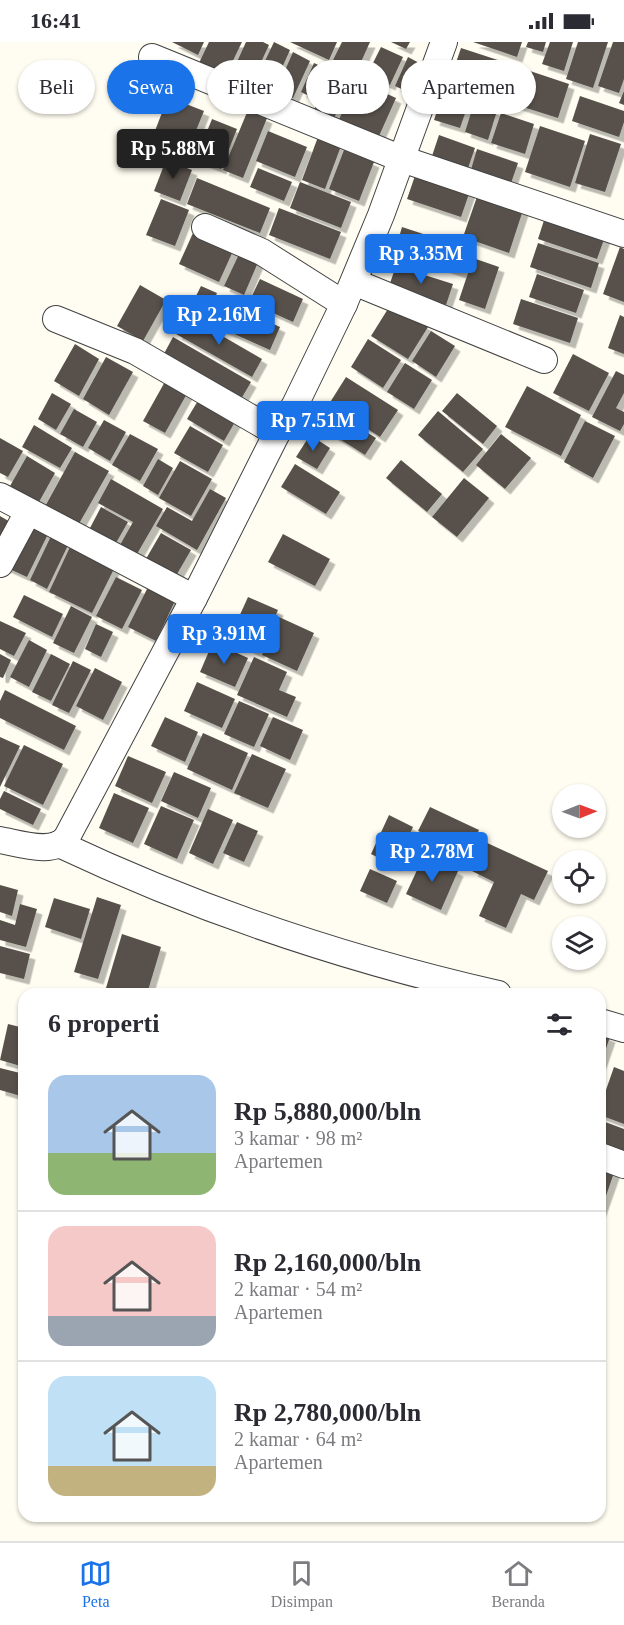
<!DOCTYPE html>
<html lang="id">
<meta charset="utf-8">
<style>
:root{--surface:#fff;--page:#f7f7f7;--text:#2b2b33;--muted:#7c7c81;--line:#e1e1e2;--accent:#1a73e8}
body{margin:0;font-family:Georgia,serif;background:var(--page);color:var(--text);height:100vh;display:flex;flex-direction:column;font-size:22px;white-space:nowrap}
*{box-sizing:border-box;margin:0}
p{font-size:20px;color:var(--muted)}
.icon{flex:none;width:33px;height:33px;fill:none;stroke:currentColor;stroke-width:2;stroke-linecap:round;stroke-linejoin:round}
.map{position:relative;flex:1;overflow:hidden}
.panel{position:absolute;left:18px;top:946px;width:588px;height:534px;display:flex;flex-direction:column;background:var(--surface);border-radius:18px;box-shadow:0 2px 4px #0004}
.panel>*{flex:none}
.guide{position:absolute;left:18px;top:18px;width:588px;height:54px;display:flex;gap:12px}
.needle{width:39px;rotate:89deg}
.buttons{position:absolute;left:552px;top:742px;display:grid;gap:12px}
.buttons a{display:grid;place-items:center;width:54px;height:54px;border-radius:50%;background:var(--surface);box-shadow:0 2px 4px #0004;font-size:30px}
.price{position:absolute;translate:-50% -51px;padding:0 14px;border-radius:6px;background:var(--accent);color:#fff;font-size:20px;line-height:39px;filter:drop-shadow(0 2px 3px #0008)}
.price::after{content:'';position:absolute;left:50%;top:36px;width:18px;height:14px;margin-left:-9px;background:inherit;clip-path:polygon(0 0,100% 0,50% 100%)}
.price.selected{background:#222;color:#fff}
ul{padding:0;list-style:none}
li{display:flex;align-items:center;gap:18px;height:150px;padding:0 30px}
li+li{border-top:2px solid var(--line)}
li span{display:grid;place-items:center;flex:none;width:168px;height:120px;border-radius:18px;color:#555}
li>.icon{margin-inline-start:auto}
span .icon{width:72px;height:72px;fill:#fffc;stroke-width:1}
li b{font-size:26px}
h2{display:flex;justify-content:space-between;align-items:center;height:72px;padding:0 30px;font-size:26px}
.pill{padding:0 21px;border-radius:27px;background:var(--surface);box-shadow:0 2px 4px #0004;font-size:21px;line-height:54px}
.pill.selected{background:var(--accent);color:#fff}
.status{display:flex;justify-content:space-between;align-items:center;height:42px;padding:0 30px;background:var(--surface);direction:ltr}
.status svg{height:16px;fill:currentColor}
.dock{display:flex;justify-content:space-around;align-items:center;height:84px;border-top:2px solid var(--line);background:var(--surface);font-size:16px;color:var(--muted)}
.dock a{display:grid;justify-items:center;gap:3px}
.dock .selected{color:var(--accent)}
.map>svg:first-child{display:block}
.building{fill:#58514b;filter:url(#shadow)}
.lines{fill:none;stroke-linecap:round;stroke-linejoin:round}
.minor-casing{stroke:#424242;stroke-width:28}
.minor{stroke:#fff;stroke-width:26}
</style>
<div class="status"><b>16:41</b><svg viewBox="0 0 49 12"><path d="M0 12V9h3v3zM5 12V6h3v6zM10 12V3h3v9zM15 12V0h3v12zM26 1h20v11H26zM47 4h2v5h-2z"/></svg></div>
<div class="map">
<svg width="624" height="1499" viewBox="0 0 624 1499">
<defs>
<filter id="shadow"><feDropShadow dx="5.5" dy="5.5" stdDeviation="0" flood-color="#0004"/></filter>
</defs>
<rect width="100%" height="100%" fill="#fffdf1"/>
<g class="building">
<path d="M172,0H204L198,13Z"/>
<path d="M209,0H242L226,33L199,21Z"/>
<path d="M246,0H263L269,3L251,42L231,33Z"/>
<path d="M274,0L290,8L271,50L254,42Z"/>
<path d="M290,0H337L329,18Z"/>
<path d="M342,0H370L357,29L333,18Z"/>
<path d="M391,0H410L406,7Z"/>
<path d="M473,0H522L517,15Z"/>
<path d="M528,0H546L543,10L526,5Z"/>
<path d="M550,0H573L564,29L542,22Z"/>
<path d="M578,0H608L593,46L566,37Z"/>
<path d="M613,0H624V37L619,51L598,44Z"/>
<path d="M381,5L403,15L390,43L367,33Z"/>
<path d="M461,6L510,22L497,61L448,44Z"/>
<path d="M293,10L310,19L293,56L276,49Z"/>
<path d="M408,15L423,23L410,51L395,44Z"/>
<path d="M314,21L329,28L315,57L301,50Z"/>
<path d="M515,24L569,42L558,76L504,59Z"/>
<path d="M333,26L352,35L332,81L312,72Z"/>
<path d="M357,38L396,56L375,103L336,84Z"/>
<path d="M624,49V63L619,61Z"/>
<path d="M443,51L469,60L460,86L434,78Z"/>
<path d="M580,54L624,69V80L619,95L572,79Z"/>
<path d="M168,55L204,69L188,108L153,94Z"/>
<path d="M474,61L497,69L488,98L465,90Z"/>
<path d="M248,68L267,76L243,136L223,128Z"/>
<path d="M501,71L534,82L525,112L491,101Z"/>
<path d="M212,77L237,87L221,127L196,117Z"/>
<path d="M540,84L585,99L570,145L525,130Z"/>
<path d="M268,89L307,105L295,135L256,119Z"/>
<path d="M590,92L621,102L605,150L575,141Z"/>
<path d="M439,93L475,106L467,129L431,117Z"/>
<path d="M318,95L341,104L325,147L302,138Z"/>
<path d="M477,107L518,121L510,144L470,131Z"/>
<path d="M344,108L374,120L359,159L329,147Z"/>
<path d="M166,118L192,128L180,159L154,149Z"/>
<path d="M258,126L292,140L284,159L250,145Z"/>
<path d="M417,128L471,146L461,175L407,157Z"/>
<path d="M197,136L270,166L260,191L187,162Z"/>
<path d="M300,140L351,160L341,186L290,166Z"/>
<path d="M479,149L524,165L509,211L463,195Z"/>
<path d="M161,157L189,168L175,204L146,193Z"/>
<path d="M279,166L341,190L330,217L269,193Z"/>
<path d="M546,172L606,192L597,217L538,197Z"/>
<path d="M402,185L469,207L461,231L395,209Z"/>
<path d="M193,191L233,209L219,240L179,222Z"/>
<path d="M538,201L599,221L591,246L530,225Z"/>
<path d="M620,205L624,207V260L603,252Z"/>
<path d="M240,210L259,218L244,253L224,244Z"/>
<path d="M473,216L499,225L485,267L459,258Z"/>
<path d="M396,224L453,242L446,263L389,244Z"/>
<path d="M537,232L584,248L576,271L529,255Z"/>
<path d="M260,237L303,257L293,280L249,260Z"/>
<path d="M140,243L166,258L143,299L117,284Z"/>
<path d="M201,244L217,251L205,278L188,270Z"/>
<path d="M521,257L578,276L570,301L513,282Z"/>
<path d="M391,262L428,285L408,317L371,294Z"/>
<path d="M232,263L280,285L270,308L221,286Z"/>
<path d="M186,273L262,317L252,335L176,292Z"/>
<path d="M620,273L624,275V312L608,306Z"/>
<path d="M431,289L455,304L436,335L412,319Z"/>
<path d="M173,295L251,340L237,364L160,319Z"/>
<path d="M368,297L401,318L383,346L351,325Z"/>
<path d="M75,302L99,317L79,354L54,339Z"/>
<path d="M573,312L609,331L589,369L553,351Z"/>
<path d="M106,315L133,330L109,373L83,357Z"/>
<path d="M405,321L432,338L414,367L387,350Z"/>
<path d="M616,329L624,333V351L616,366L624,370V382L620,389L592,375Z"/>
<path d="M346,335L398,368L380,395L329,362Z"/>
<path d="M167,336L189,348L165,391L143,379Z"/>
<path d="M527,344L581,373L561,414L505,385Z"/>
<path d="M52,351L71,362L56,388L38,377Z"/>
<path d="M457,351L497,384L483,402L442,369Z"/>
<path d="M202,352L239,373L224,399L187,377Z"/>
<path d="M74,367L97,380L83,405L60,392Z"/>
<path d="M330,367L376,396L365,413L319,384Z"/>
<path d="M438,369L483,407L463,430L418,393Z"/>
<path d="M104,378L126,390L110,419L88,406Z"/>
<path d="M585,379L615,394L593,436L564,420Z"/>
<path d="M34,383L72,406L60,426L22,405Z"/>
<path d="M190,384L223,403L208,430L174,411Z"/>
<path d="M130,392L158,407L140,439L112,423Z"/>
<path d="M501,392L531,416L505,447L476,423Z"/>
<path d="M310,393L330,406L317,427L296,415Z"/>
<path d="M0,396L23,409L8,435L0,431Z"/>
<path d="M75,410L109,429L76,487L43,468Z"/>
<path d="M27,414L55,431L39,460L10,444Z"/>
<path d="M158,417L173,426L158,453L143,444Z"/>
<path d="M401,418L442,452L427,470L386,436Z"/>
<path d="M180,419L212,437L191,474L159,456Z"/>
<path d="M295,422L340,450L326,472L281,445Z"/>
<path d="M464,436L489,456L457,495L432,475Z"/>
<path d="M111,437L163,467L137,512L120,503L133,480L98,461Z"/>
<path d="M210,447L226,456L197,508L156,484L167,465L192,479Z"/>
<path d="M101,465L128,480L116,501L90,486Z"/>
<path d="M0,474L17,484L0,515Z"/>
<path d="M25,479L49,490L27,535L3,524Z"/>
<path d="M53,490L70,499L47,547L30,538Z"/>
<path d="M161,491L191,508L173,539L143,522Z"/>
<path d="M283,492L330,517L315,544L268,520Z"/>
<path d="M70,505L114,527L92,571L49,550Z"/>
<path d="M116,535L142,548L122,587L96,574Z"/>
<path d="M148,545L175,559L156,599L128,585Z"/>
<path d="M24,553L63,572L52,595L13,575Z"/>
<path d="M248,555L278,568L259,611L229,597Z"/>
<path d="M71,564L92,575L74,611L53,601Z"/>
<path d="M279,575L314,591L297,629L262,613Z"/>
<path d="M0,579L26,591L14,614L0,607Z"/>
<path d="M96,582L113,590L101,615L85,607Z"/>
<path d="M29,598L47,608L29,645L10,635Z"/>
<path d="M213,600L248,616L235,645L200,630Z"/>
<path d="M0,612L11,618L3,636L0,635Z"/>
<path d="M51,612L70,622L51,659L32,650Z"/>
<path d="M254,615L287,630L279,648L296,655L287,675L237,653Z"/>
<path d="M73,619L91,628L69,671L52,663Z"/>
<path d="M95,626L122,640L103,678L76,664Z"/>
<path d="M197,640L235,657L222,686L184,669Z"/>
<path d="M5,648L76,684L64,708L0,676V659Z"/>
<path d="M239,659L269,672L254,705L224,692Z"/>
<path d="M165,675L198,690L185,720L151,704Z"/>
<path d="M273,675L303,688L290,718L260,704Z"/>
<path d="M203,691L248,711L232,748L187,727Z"/>
<path d="M0,695L20,704L0,745Z"/>
<path d="M24,703L63,722L43,763L4,744Z"/>
<path d="M252,712L286,727L268,766L234,751Z"/>
<path d="M128,714L166,730L152,761L115,744Z"/>
<path d="M174,730L211,746L198,776L161,759Z"/>
<path d="M4,749L41,767L33,783L0,767V757Z"/>
<path d="M114,751L149,766L133,801L99,786Z"/>
<path d="M161,764L194,778L177,817L144,802Z"/>
<path d="M430,765L479,788L468,812L418,789Z"/>
<path d="M208,767L233,778L213,822L189,811Z"/>
<path d="M389,773L413,785L395,824L371,812Z"/>
<path d="M237,780L258,789L244,820L223,811Z"/>
<path d="M485,800L548,829L534,858L521,852L506,886L479,874L494,840L472,829Z"/>
<path d="M424,813L458,829L441,868L406,852Z"/>
<path d="M370,827L397,839L387,861L360,849Z"/>
<path d="M0,843L18,848L12,874L0,870Z"/>
<path d="M97,855L121,863L98,937L74,930Z"/>
<path d="M54,856L90,867L81,897L45,885Z"/>
<path d="M20,862L37,867L26,905L0,898V878L15,883Z"/>
<path d="M122,892L161,905L147,952H128L106,946Z"/>
<path d="M0,904L30,912L24,937L0,931Z"/>
<path d="M8,982L24,986V1025L0,1018Z"/>
<path d="M600,991L610,995L600,1024Z"/>
<path d="M614,1025L624,1029V1082L600,1073V1065Z"/>
<path d="M0,1026L24,1032V1055L0,1048Z"/>
<path d="M600,1078L624,1087V1118L600,1109Z"/>
<path d="M600,1123L615,1128L600,1171Z"/>
</g>
<g class="lines">
<g class="minor-casing">
<g id="minor">
<path d="M152,15L402,117L624,192"/>
<path d="M205,185L262,210L344,262"/>
<path d="M354,240L544,318"/>
<path d="M56,277L135,309L277,391"/>
<path d="M0,454L194,556"/>
<path d="M0,522L28,470"/>
<path d="M0,798C18,801 55,814 67,795L194,556L277,391L295,363L344,262L381,173L444,0"/>
<path d="M59,802C201,869 345,917 498,952"/>
<path d="M600,980L624,987"/>
<path d="M600,1114L624,1123"/>
</g>
</g>
<use href="#minor" class="minor"/>
</g>
</svg>
<div class="buttons">
<a><svg class="needle" viewBox="-14 -14 28 28"><path d="M0-13l5 13h-10z" fill="#e53935"/><path d="M0 13l5-13h-10z" fill="#7c7c81"/></svg></a>
<a><svg class="icon" aria-label="locate" viewBox="0 0 24 24"><circle cx="12" cy="12" r="6"/><path d="M12 2v4M12 18v4M2 12h4M18 12h4"/></svg></a>
<a><svg class="icon" aria-label="layers" viewBox="0 0 24 24"><path d="M12 4l9 5-9 5-9-5zM3 14l9 5 9-5"/></svg></a>
</div>
<b class="price selected" style="left:173px;top:138px">Rp 5.88M</b>
<b class="price" style="left:421px;top:243px">Rp 3.35M</b>
<b class="price" style="left:219px;top:304px">Rp 2.16M</b>
<b class="price" style="left:313px;top:410px">Rp 7.51M</b>
<b class="price" style="left:224px;top:623px">Rp 3.91M</b>
<b class="price" style="left:432px;top:841px">Rp 2.78M</b>
<div class="guide">
<a class="pill">Beli</a>
<a class="pill selected">Sewa</a>
<a class="pill">Filter</a>
<a class="pill">Baru</a>
<a class="pill">Apartemen</a>
</div>
<section class="panel">
<h2>6 properti<svg class="icon" aria-label="filters" viewBox="0 0 24 24"><path d="M4 7h16M4 17h16"/><circle cx="9" cy="7" r="2"/><circle cx="15" cy="17" r="2"/></svg></h2>
<ul>
<li><span style="background:linear-gradient(#a9c7e8 65%,#8fb573 0)"><svg class="icon" aria-label="home" viewBox="0 0 24 24"><path d="M3 11l9-7 9 7M6 9v11h12V9"/></svg></span><div><b>Rp 5,880,000/bln</b><p>3 kamar · 98 m²</p><p>Apartemen</p></div></li>
<li><span style="background:linear-gradient(#f6c9c9 75%,#9aa5b1 0)"><svg class="icon" aria-label="home" viewBox="0 0 24 24"><path d="M3 11l9-7 9 7M6 9v11h12V9"/></svg></span><div><b>Rp 2,160,000/bln</b><p>2 kamar · 54 m²</p><p>Apartemen</p></div></li>
<li><span style="background:linear-gradient(#bfe0f5 75%,#c2b280 0)"><svg class="icon" aria-label="home" viewBox="0 0 24 24"><path d="M3 11l9-7 9 7M6 9v11h12V9"/></svg></span><div><b>Rp 2,780,000/bln</b><p>2 kamar · 64 m²</p><p>Apartemen</p></div></li>
</ul>
</section>
</div>
<nav class="dock">
<a class="selected"><svg class="icon" aria-label="map" viewBox="0 0 24 24"><path d="M3 6l6-2 6 2 6-2v14l-6 2-6-2-6 2zM9 4v14M15 6v14"/></svg>Peta</a>
<a><svg class="icon" aria-label="saved" viewBox="0 0 24 24"><path d="M7 4h10v16l-5-4-5 4z"/></svg>Disimpan</a>
<a><svg class="icon" aria-label="home" viewBox="0 0 24 24"><path d="M3 11l9-7 9 7M6 9v11h12V9"/></svg>Beranda</a>
</nav>
